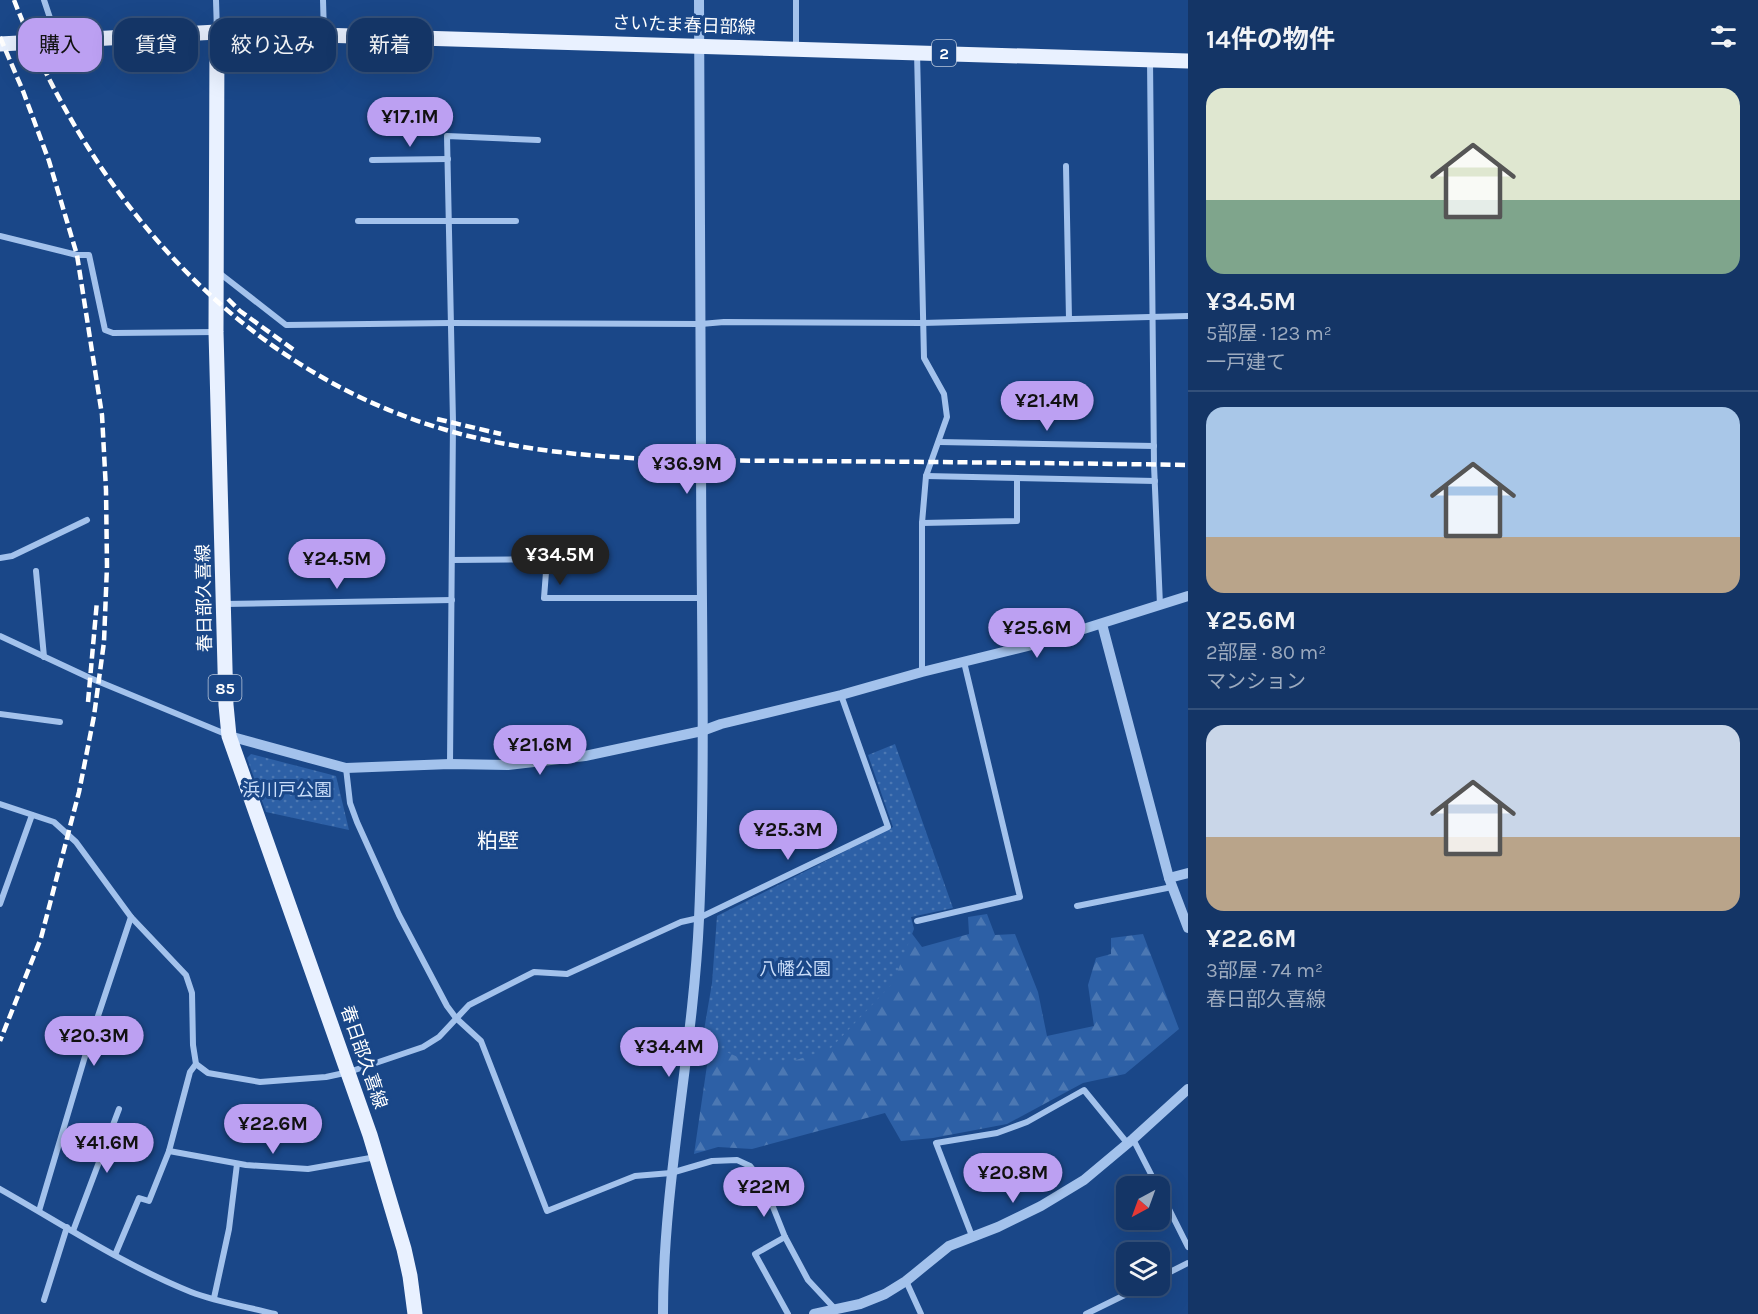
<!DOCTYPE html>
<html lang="ja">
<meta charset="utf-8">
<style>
:root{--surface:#143566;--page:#1d3d6c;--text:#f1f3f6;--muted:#9dabbf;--line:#33507a;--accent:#bca0f2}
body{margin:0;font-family:Karla,"Noto Sans JP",sans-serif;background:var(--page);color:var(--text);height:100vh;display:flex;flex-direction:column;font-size:22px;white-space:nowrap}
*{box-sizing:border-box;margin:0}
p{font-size:20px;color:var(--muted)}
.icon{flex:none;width:33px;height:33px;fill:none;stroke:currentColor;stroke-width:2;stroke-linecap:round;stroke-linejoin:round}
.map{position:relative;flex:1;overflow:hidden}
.drawer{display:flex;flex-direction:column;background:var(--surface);width:570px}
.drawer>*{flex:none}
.guide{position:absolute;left:18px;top:18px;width:570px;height:54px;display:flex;gap:12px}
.needle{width:39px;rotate:221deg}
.buttons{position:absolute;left:1116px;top:1176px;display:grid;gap:12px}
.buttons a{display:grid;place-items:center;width:54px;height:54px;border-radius:12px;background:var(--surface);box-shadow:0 6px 24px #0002,0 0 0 2px var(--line);font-size:30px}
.price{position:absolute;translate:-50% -51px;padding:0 14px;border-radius:21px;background:var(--accent);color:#111;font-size:20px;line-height:39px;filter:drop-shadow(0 2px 3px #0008)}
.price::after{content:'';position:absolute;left:50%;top:36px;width:18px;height:14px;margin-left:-9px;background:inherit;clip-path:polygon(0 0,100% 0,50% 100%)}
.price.current{background:#222;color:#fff}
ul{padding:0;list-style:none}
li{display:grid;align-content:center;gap:12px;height:318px;padding:0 18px}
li+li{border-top:2px solid var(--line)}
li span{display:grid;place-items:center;height:186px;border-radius:18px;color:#555}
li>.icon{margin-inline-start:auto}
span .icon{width:108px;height:108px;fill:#fffc;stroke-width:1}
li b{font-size:26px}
h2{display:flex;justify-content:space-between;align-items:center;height:72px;padding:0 18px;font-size:26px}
.chip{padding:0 21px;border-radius:18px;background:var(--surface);box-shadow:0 6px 24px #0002,0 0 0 2px var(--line);font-size:21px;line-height:54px}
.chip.current{background:var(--accent);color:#111}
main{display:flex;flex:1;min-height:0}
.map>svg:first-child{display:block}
.forest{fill:url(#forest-firs)}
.park{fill:url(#park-dots)}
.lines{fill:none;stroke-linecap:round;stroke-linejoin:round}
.minor{stroke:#a3c2ec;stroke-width:6}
.tertiary{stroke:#a3c2ec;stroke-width:10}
.primary{stroke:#e9f1ff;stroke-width:15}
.rail{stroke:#fff;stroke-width:4.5;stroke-dasharray:10 4.5;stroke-linecap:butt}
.labels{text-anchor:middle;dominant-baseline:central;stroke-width:6;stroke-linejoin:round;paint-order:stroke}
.shield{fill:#1a4788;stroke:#bac8db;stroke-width:1.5}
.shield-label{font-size:16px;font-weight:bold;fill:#fff}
.street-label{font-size:18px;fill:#fff;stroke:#1a4788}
.park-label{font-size:18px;fill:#c9ddf9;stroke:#1a4788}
.quarter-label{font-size:21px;fill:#fff;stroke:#1a4788}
</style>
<main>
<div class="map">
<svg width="1188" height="1314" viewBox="0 0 1188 1314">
<defs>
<pattern id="forest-firs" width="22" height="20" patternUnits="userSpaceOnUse" patternTransform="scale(1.5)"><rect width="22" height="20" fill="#2d60a6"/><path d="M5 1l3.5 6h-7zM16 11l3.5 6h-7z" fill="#4c78b3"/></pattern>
<pattern id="park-dots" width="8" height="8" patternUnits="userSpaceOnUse" patternTransform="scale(1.5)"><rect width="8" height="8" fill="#2d60a6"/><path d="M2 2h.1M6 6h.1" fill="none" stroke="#4c78b3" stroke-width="1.8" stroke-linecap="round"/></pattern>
</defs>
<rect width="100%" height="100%" fill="#1a4788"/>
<path class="forest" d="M987,914L995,935L1015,934L1038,992L1047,1036L1094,1026L1088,985L1096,958L1111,954V938L1143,934L1179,1029L1125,1074L1083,1083L1007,1124L933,1138L901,1141L885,1113L752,1149L718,1147L694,1154L712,1031L907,927L922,947L969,934L968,917Z"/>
<g class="park">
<path d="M895,744L953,908L911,917L914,929L893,983L830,1049L790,1062H750L702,1042L712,983L717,916L893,827L868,755Z"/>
<path d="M251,754L336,776L349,830L266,812L247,758Z"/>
</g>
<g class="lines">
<g class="minor">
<path d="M44,0L57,39"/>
<path d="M216,0L217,32"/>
<path d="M323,0L324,34"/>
<path d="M796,48V0"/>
<path d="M917,52L924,358L944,394L947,417L926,476L922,523V672"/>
<path d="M1150,60L1154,465L1160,605"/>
<path d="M372,160L448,159"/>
<path d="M1066,166L1069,319"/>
<path d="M358,221H516"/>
<path d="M0,236L77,255H89L105,330L113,333L216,332"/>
<path d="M218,272L286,325L451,323L701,324L724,322L922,323L1188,316"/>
<path d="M939,442L1154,446"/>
<path d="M926,476L1155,481"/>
<path d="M922,523L1017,521V478"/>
<path d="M0,558L12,556L87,520"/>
<path d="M452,560L547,559L544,598H703"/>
<path d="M36,571L44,657"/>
<path d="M224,604L452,600"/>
<path d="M0,636L90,678L228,735"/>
<path d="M0,714L60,722"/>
<path d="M450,764L453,422L447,136L538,140"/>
<path d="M346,768L350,803L357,822L399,915L447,1006L456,1018L481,1041L547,1211L635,1176L671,1173L712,1161L737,1160L750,1166L763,1182L785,1237L808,1280L836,1310"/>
<path d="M0,804L54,822L76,842L131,917L186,975L192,993L193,1045L196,1064L208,1073L260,1082L326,1077L349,1072L423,1047L439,1037L469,1005L534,972L567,974L681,922L699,918L888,827L841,695"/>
<path d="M0,904L32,815"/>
<path d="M1077,906L1172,887"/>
<path d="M917,921L1020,897L964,662"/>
<path d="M1133,1139L1157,1186"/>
<path d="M169,1151L246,1165L308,1169L376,1157"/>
<path d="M0,1189C62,1224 124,1265 191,1292C217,1302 248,1307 275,1314"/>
<path d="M1160,1191L1188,1247"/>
<path d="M39,1211L89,1043L131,917"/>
<path d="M73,1231L119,1109"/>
<path d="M972,1236L936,1143L997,1133L1027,1122L1084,1090L1128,1144"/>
<path d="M785,1237L755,1254L788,1314"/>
<path d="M115,1255L139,1198L149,1201L169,1151L190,1072L196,1064"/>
<path d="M1160,1277L1188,1263"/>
<path d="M906,1281L921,1314"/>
<path d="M214,1298L229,1229L237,1164"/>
<path d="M44,1300L67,1227"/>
<path d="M1086,1314L1143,1286"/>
</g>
<g class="tertiary">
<path d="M1102,624L1169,878L1188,928"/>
<path d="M229,736L346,768L450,764L508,765L585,756L702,731L721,724L841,695L922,672L1036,644L1188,596"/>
<path d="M1169,878L1188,873"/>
<path d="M663,1314C663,1181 693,1052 699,919C706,763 701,606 701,450C700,300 700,150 699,0"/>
<path d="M814,1314L860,1304L885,1294L906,1281L949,1246L998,1227L1041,1206L1084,1180L1133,1139L1188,1089"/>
</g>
<g class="primary">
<path d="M217,32L216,332L226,705L229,736L370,1135L404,1249L410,1276L415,1314"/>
<path d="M0,44L217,32L1188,61"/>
</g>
<g class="rail">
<path d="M14,0C94,207 254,387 477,438C585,463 698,460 808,461C934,462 1061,463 1188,465"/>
<path d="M0,37L23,91L49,161L77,255L102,415L106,490L107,566L104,642L94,716L79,792L41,938L0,1041"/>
<path d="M228,299L240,311L294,350"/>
<path d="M437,419L501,434"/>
<path d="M88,702L97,601"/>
</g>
</g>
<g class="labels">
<g class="shield">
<rect x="932" y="40" width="24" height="26" rx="4.5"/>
<rect x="208.5" y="675" width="33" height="26" rx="4.5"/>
</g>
<g class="shield-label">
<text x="944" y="53">2</text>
<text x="225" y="688">85</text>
</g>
<g class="street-label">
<text transform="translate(684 25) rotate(2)">さいたま春日部線</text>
<text transform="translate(204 598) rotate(-91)">春日部久喜線</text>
<text transform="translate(364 1057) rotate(71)">春日部久喜線</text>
</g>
<g class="park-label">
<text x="287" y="790">浜川戸公園</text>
<text x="795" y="969">八幡公園</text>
</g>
<g class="quarter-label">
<text x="498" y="841">粕壁</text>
</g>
</g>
</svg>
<div class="buttons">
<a><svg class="needle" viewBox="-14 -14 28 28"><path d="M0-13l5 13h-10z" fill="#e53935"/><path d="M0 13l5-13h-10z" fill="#9dabbf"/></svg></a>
<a><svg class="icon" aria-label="layers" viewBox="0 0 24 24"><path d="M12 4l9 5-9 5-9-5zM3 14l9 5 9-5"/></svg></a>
</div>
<b class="price" style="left:410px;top:148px">¥17.1M</b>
<b class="price" style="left:1047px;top:432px">¥21.4M</b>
<b class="price" style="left:687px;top:495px">¥36.9M</b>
<b class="price current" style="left:560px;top:586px">¥34.5M</b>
<b class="price" style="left:337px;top:590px">¥24.5M</b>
<b class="price" style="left:1037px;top:659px">¥25.6M</b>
<b class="price" style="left:540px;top:776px">¥21.6M</b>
<b class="price" style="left:788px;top:861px">¥25.3M</b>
<b class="price" style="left:94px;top:1067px">¥20.3M</b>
<b class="price" style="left:669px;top:1078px">¥34.4M</b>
<b class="price" style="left:273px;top:1155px">¥22.6M</b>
<b class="price" style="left:107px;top:1174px">¥41.6M</b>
<b class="price" style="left:1013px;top:1204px">¥20.8M</b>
<b class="price" style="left:764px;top:1218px">¥22M</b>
<div class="guide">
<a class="chip current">購入</a>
<a class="chip">賃貸</a>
<a class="chip">絞り込み</a>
<a class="chip">新着</a>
</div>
</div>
<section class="drawer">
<h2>14件の物件<svg class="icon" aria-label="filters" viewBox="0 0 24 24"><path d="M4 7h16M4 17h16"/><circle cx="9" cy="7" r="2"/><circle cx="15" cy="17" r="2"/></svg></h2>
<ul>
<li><span style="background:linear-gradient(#dfe7d0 60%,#7fa58c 0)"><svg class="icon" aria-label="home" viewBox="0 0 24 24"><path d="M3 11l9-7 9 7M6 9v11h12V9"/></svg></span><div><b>¥34.5M</b><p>5部屋 · 123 m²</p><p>一戸建て</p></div></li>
<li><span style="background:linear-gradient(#a9c7e8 70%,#b9a48a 0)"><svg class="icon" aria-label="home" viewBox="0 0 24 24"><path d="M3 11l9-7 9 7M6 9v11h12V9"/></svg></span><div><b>¥25.6M</b><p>2部屋 · 80 m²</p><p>マンション</p></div></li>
<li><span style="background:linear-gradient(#c9d6e8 60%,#b9a48a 0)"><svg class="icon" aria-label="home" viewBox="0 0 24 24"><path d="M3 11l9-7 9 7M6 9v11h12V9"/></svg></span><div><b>¥22.6M</b><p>3部屋 · 74 m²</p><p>春日部久喜線</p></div></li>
</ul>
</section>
</main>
